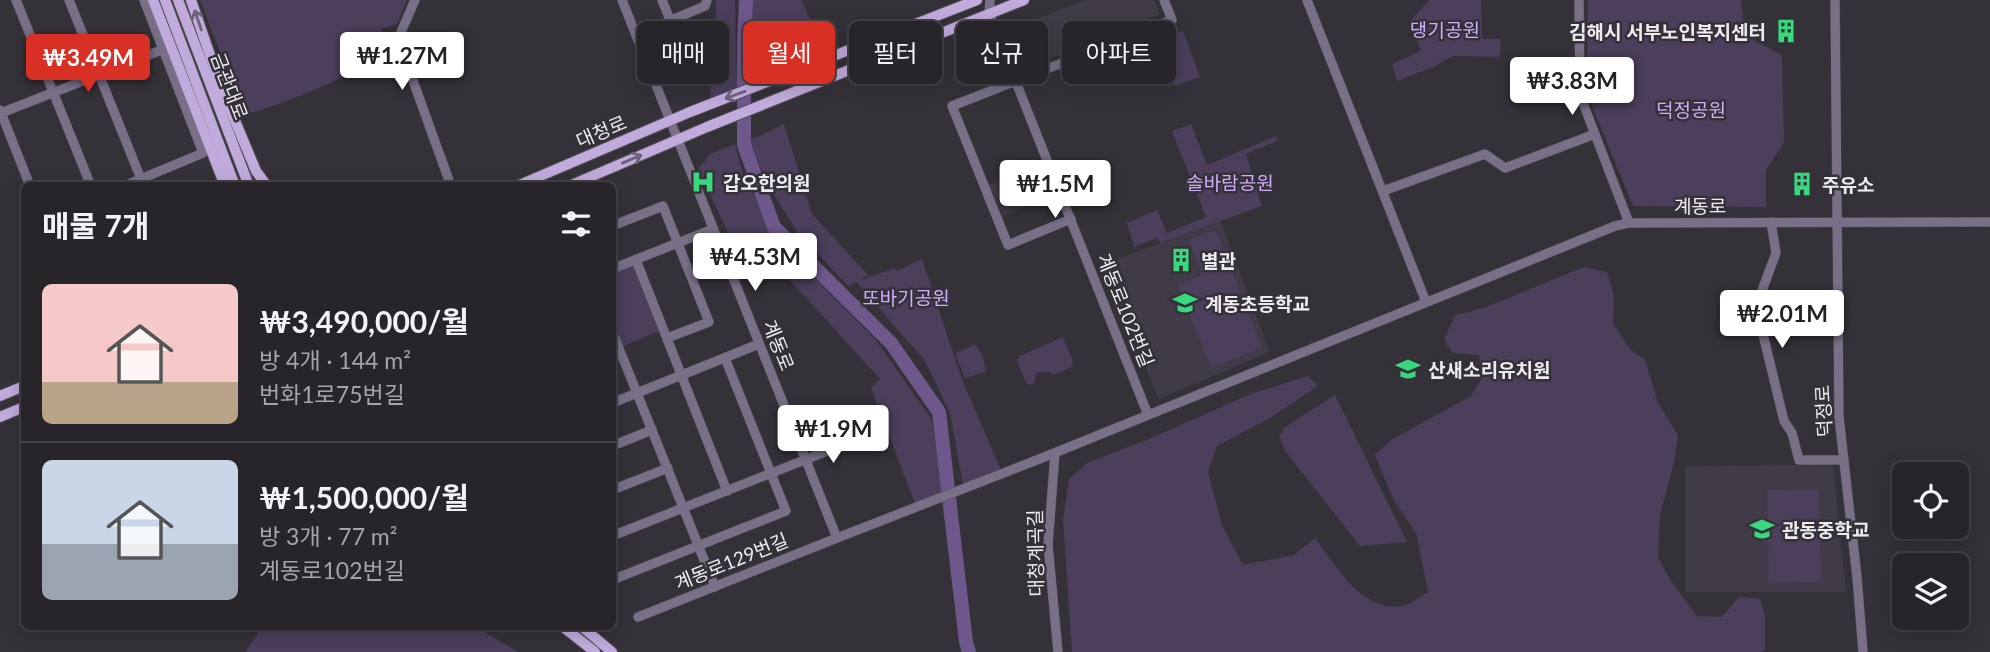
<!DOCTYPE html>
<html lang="ko">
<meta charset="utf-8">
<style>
:root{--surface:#27252a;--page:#333136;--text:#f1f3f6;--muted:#a4a5a8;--line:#434247;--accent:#d93025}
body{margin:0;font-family:Lato,"Noto Sans KR",sans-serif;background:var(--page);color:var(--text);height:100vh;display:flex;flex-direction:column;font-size:26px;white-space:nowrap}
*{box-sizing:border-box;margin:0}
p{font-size:23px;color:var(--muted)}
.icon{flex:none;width:38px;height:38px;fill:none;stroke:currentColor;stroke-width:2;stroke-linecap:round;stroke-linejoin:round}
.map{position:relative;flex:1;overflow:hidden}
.sheet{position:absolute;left:21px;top:182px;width:595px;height:448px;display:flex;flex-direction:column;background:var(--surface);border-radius:10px;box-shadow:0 4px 18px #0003,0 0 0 2px var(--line)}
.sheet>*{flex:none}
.banner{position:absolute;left:637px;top:21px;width:665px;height:63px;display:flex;gap:14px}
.buttons{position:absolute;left:1892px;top:462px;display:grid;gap:14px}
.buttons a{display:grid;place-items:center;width:77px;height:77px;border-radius:10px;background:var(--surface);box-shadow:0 4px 18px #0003,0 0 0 2px var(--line);font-size:35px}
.price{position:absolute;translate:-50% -60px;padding:0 16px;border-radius:7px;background:#fff;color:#222;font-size:23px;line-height:46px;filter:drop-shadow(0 2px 4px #0008)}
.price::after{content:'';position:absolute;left:50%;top:42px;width:21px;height:16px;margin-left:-10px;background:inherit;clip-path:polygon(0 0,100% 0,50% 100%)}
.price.current{background:var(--accent);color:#fff}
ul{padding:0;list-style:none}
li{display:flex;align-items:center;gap:21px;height:175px;padding:0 21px}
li+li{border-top:2px solid var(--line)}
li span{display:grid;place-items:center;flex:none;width:196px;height:140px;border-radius:10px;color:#555}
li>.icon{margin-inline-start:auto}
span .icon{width:84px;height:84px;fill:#fffc;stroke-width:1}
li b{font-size:30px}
h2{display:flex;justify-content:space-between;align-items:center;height:84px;padding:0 21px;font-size:30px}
.chip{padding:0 24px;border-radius:10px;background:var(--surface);box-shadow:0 4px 18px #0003,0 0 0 2px var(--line);font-size:24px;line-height:63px}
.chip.current{background:var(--accent);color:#fff}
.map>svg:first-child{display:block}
.built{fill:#403b46}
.green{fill:#4b3f5c}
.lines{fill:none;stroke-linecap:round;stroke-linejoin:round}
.river{stroke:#6e578b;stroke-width:14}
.minor-casing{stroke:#524f55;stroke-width:10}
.major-casing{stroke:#524f55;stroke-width:12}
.minor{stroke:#797088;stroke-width:9}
.major{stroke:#c0abdc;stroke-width:10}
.oneway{stroke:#6c627a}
.labels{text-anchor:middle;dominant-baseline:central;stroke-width:5;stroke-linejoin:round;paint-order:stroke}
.park-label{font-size:19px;fill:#cfadfd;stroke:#343138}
.poi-label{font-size:19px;font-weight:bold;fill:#edebef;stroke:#343138;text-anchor:start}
.street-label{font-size:19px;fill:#edebef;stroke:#343138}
</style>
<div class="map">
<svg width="1990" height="652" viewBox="0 0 1990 652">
<rect width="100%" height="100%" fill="#343138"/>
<g class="built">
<path d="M1086,0H1154L1160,14L1029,67L1015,27Z"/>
<path d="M1032,167L1042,201L1003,216L989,185Z"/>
<path d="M1220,221L1270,352L1159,399L1102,265Z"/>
<path d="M1833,465L1846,592H1685V466Z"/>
</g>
<g class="green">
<path d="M200,0H407L397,24L381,29L386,49H394L401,68L378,78L369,65C328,84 288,103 244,115Z"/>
<path d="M716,0H735L737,92L711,102L710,88L713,73L705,24L716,20Z"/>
<path d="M750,0H801L822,44L746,75L750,26Z"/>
<path d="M1430,0H1481L1482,39H1501L1500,57L1453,56L1433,67L1397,81L1392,64L1421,51L1410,21Z"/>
<path d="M1588,0H1741L1745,36L1782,55L1784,143L1766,170V207L1633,206L1587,94Z"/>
<path d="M1183,31L1200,77L1175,86L1156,40Z"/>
<path d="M1140,43L1148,63L1090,81L1083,64Z"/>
<path d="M784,124L812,214L868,275L861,280L895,268L897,271L922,259L961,377L1001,470L963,485L950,413L925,361L856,282L848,286L798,233L766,182L749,139L760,136Z"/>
<path d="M1191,124L1207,165L1276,136L1277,141L1246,154L1262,206L1160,243L1157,238L1134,247L1127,223L1157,210L1167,233L1206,217L1172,131Z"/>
<path d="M735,144L743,174L773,234L831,295L876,340L932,420L943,492L916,506L871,388L880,379L748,234L732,241L698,169L710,154Z"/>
<path d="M1216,230L1262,348L1211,368L1178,284L1203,275L1189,240Z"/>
<path d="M634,262L662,330L621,347L613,325V271Z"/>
<path d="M1584,267L1607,272L1614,295L1613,323L1629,348L1645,360L1658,403L1678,435L1674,463L1660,514L1658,558L1671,581L1697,616L1722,617L1739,597L1760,599L1765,616V649L1761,652H1072L1063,519L1069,479L1087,463L1149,439L1253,393L1308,376L1318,386L1270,418L1217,446L1208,472L1222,525L1243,565L1294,555L1315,538C1336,565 1361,613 1403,606C1411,604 1421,596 1428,592L1416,533L1393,499L1375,455L1391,440L1471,396L1483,376L1479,355L1453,353L1444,340L1455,315L1484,308Z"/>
<path d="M1063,337L1073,361L1072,367L1053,375L1051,372L1036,373L1034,384L1027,385L1017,361L1020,356Z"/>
<path d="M975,344L983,356L986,372L965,378L955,354Z"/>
<path d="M1335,395L1407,542L1360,546L1286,452L1279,435L1283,432L1282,429Z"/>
<path d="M1819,489L1821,582L1769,583L1767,490Z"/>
<path d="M263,626L476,627L518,652H245Z"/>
</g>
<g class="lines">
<path class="river" d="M746,0L744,43V145L774,227L891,343L939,412L966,642L969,652"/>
<g class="minor-casing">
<g id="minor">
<path d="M16,0L91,186"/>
<path d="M69,0L141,179"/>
<path d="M415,0L398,39L451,186"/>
<path d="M622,0L837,538L1042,458L1615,226L1629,223L1990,222"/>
<path d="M662,0L671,22"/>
<path d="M990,0L989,14L1148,415"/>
<path d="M1307,0L1426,302"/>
<path d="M1579,0L1580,95L1629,223"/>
<path d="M1835,0L1839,417L1857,577L1863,652"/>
<path d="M636,35L705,6L707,0"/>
<path d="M0,110L30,186"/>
<path d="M1,113L164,49"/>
<path d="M124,186L203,153L144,0"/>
<path d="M1383,191L1485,154L1505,168L1595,134"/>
<path d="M1071,219L1008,245L952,106L1172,20L1164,0"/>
<path d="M1771,222L1776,253L1760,296L1761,326L1784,421L1792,433L1799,460H1844"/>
<path d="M612,226L663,206L709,322L667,338"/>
<path d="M636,260L727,491"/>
<path d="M612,269L713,229"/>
<path d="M612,331L715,587"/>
<path d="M612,403L759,344"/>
<path d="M612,446L652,430"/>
<path d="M1055,453L1048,545L1058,652"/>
<path d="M612,490L668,468"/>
<path d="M612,536L850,442"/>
<path d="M612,580L786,511L725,358"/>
<path d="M638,617L837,538"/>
</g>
</g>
<g class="major-casing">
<g id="major">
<path d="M153,0L225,186"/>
<path d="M165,0L235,186"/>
<path d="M178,0L249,186"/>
<path d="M191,0L221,87L256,171L267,186"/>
<path d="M517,186L690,112L977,0"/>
<path d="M569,186L707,127L1024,0"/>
<path d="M0,396L24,386"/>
<path d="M0,417L24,407"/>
<path d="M562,626L595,652"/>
<path d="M581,626L612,652"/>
</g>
</g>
<use href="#minor" class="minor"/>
<use href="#major" class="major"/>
</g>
<defs><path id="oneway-shaft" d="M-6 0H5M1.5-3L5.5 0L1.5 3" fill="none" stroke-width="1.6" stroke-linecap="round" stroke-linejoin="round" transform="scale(1.75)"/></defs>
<g class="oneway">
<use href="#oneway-shaft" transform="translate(198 20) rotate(-109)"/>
<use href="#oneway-shaft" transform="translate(735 95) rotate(160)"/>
<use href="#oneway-shaft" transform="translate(632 159) rotate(-23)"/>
</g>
<defs>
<g id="building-bare" transform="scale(1.89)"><path d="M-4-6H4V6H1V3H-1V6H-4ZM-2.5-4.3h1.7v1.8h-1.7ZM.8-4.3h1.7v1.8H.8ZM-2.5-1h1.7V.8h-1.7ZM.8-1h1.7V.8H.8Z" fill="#39d87f" stroke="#343138" stroke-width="2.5" paint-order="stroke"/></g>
<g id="hospital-bare" transform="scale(1.89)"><path d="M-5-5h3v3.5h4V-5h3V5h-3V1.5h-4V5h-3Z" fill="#39d87f" stroke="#343138" stroke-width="2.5" paint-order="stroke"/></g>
<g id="school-bare" transform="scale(1.89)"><path d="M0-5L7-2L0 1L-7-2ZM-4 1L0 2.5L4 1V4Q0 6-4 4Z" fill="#39d87f" stroke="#343138" stroke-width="2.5" paint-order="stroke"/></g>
</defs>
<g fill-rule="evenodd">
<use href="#building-bare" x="1786" y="31"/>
<use href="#hospital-bare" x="703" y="182"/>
<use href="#building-bare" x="1802" y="184"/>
<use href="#building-bare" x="1181" y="260"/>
<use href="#school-bare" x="1185" y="303"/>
<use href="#school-bare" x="1408" y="369"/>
<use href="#school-bare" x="1762" y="529"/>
</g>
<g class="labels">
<g class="park-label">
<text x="1445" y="29">댕기공원</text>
<text x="1691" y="109">덕정공원</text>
<text x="1230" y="182">솔바람공원</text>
<text x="906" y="297">또바기공원</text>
</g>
<g class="poi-label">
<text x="1766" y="31" text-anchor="end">김해시 서부노인복지센터</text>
<text x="723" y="182">갑오한의원</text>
<text x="1822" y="184">주유소</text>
<text x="1201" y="260">별관</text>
<text x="1205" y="303">계동초등학교</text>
<text x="1428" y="369">산새소리유치원</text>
<text x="1782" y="529">관동중학교</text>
</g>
<g class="street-label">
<text transform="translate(230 86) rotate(69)">금관대로</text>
<text transform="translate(601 131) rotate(-23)">대청로</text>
<text x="1700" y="205">계동로</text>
<text transform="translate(1126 310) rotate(68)">계동로102번길</text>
<text transform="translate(779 345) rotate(68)">계동로</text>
<text transform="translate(1823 411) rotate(-93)">덕정로</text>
<text transform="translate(1035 553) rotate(-91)">대청계곡길</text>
<text transform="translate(731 561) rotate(-22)">계동로129번길</text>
</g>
</g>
</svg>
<div class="buttons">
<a><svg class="icon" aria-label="locate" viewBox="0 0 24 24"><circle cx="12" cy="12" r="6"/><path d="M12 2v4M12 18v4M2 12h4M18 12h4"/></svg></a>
<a><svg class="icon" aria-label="layers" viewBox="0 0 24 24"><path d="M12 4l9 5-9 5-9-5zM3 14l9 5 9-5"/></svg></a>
</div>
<b class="price" style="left:402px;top:92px">₩1.27M</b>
<b class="price current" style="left:88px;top:94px">₩3.49M</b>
<b class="price" style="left:1572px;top:117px">₩3.83M</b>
<b class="price" style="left:1055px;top:220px">₩1.5M</b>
<b class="price" style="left:755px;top:293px">₩4.53M</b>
<b class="price" style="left:1782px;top:350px">₩2.01M</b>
<b class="price" style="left:833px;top:465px">₩1.9M</b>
<div class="banner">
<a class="chip">매매</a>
<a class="chip current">월세</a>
<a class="chip">필터</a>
<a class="chip">신규</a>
<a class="chip">아파트</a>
</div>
<section class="sheet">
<h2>매물 7개<svg class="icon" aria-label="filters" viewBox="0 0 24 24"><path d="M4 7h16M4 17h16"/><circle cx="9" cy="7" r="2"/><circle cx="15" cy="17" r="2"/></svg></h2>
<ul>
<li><span style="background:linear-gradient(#f6c9c9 70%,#b9a48a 0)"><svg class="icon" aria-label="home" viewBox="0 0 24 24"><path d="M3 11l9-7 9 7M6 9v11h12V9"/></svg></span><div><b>₩3,490,000/월</b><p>방 4개 · 144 m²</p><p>번화1로75번길</p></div></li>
<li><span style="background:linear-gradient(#c9d6e8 60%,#9aa5b1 0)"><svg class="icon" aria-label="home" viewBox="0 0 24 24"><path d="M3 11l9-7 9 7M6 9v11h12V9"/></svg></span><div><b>₩1,500,000/월</b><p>방 3개 · 77 m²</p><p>계동로102번길</p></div></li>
</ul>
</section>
</div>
